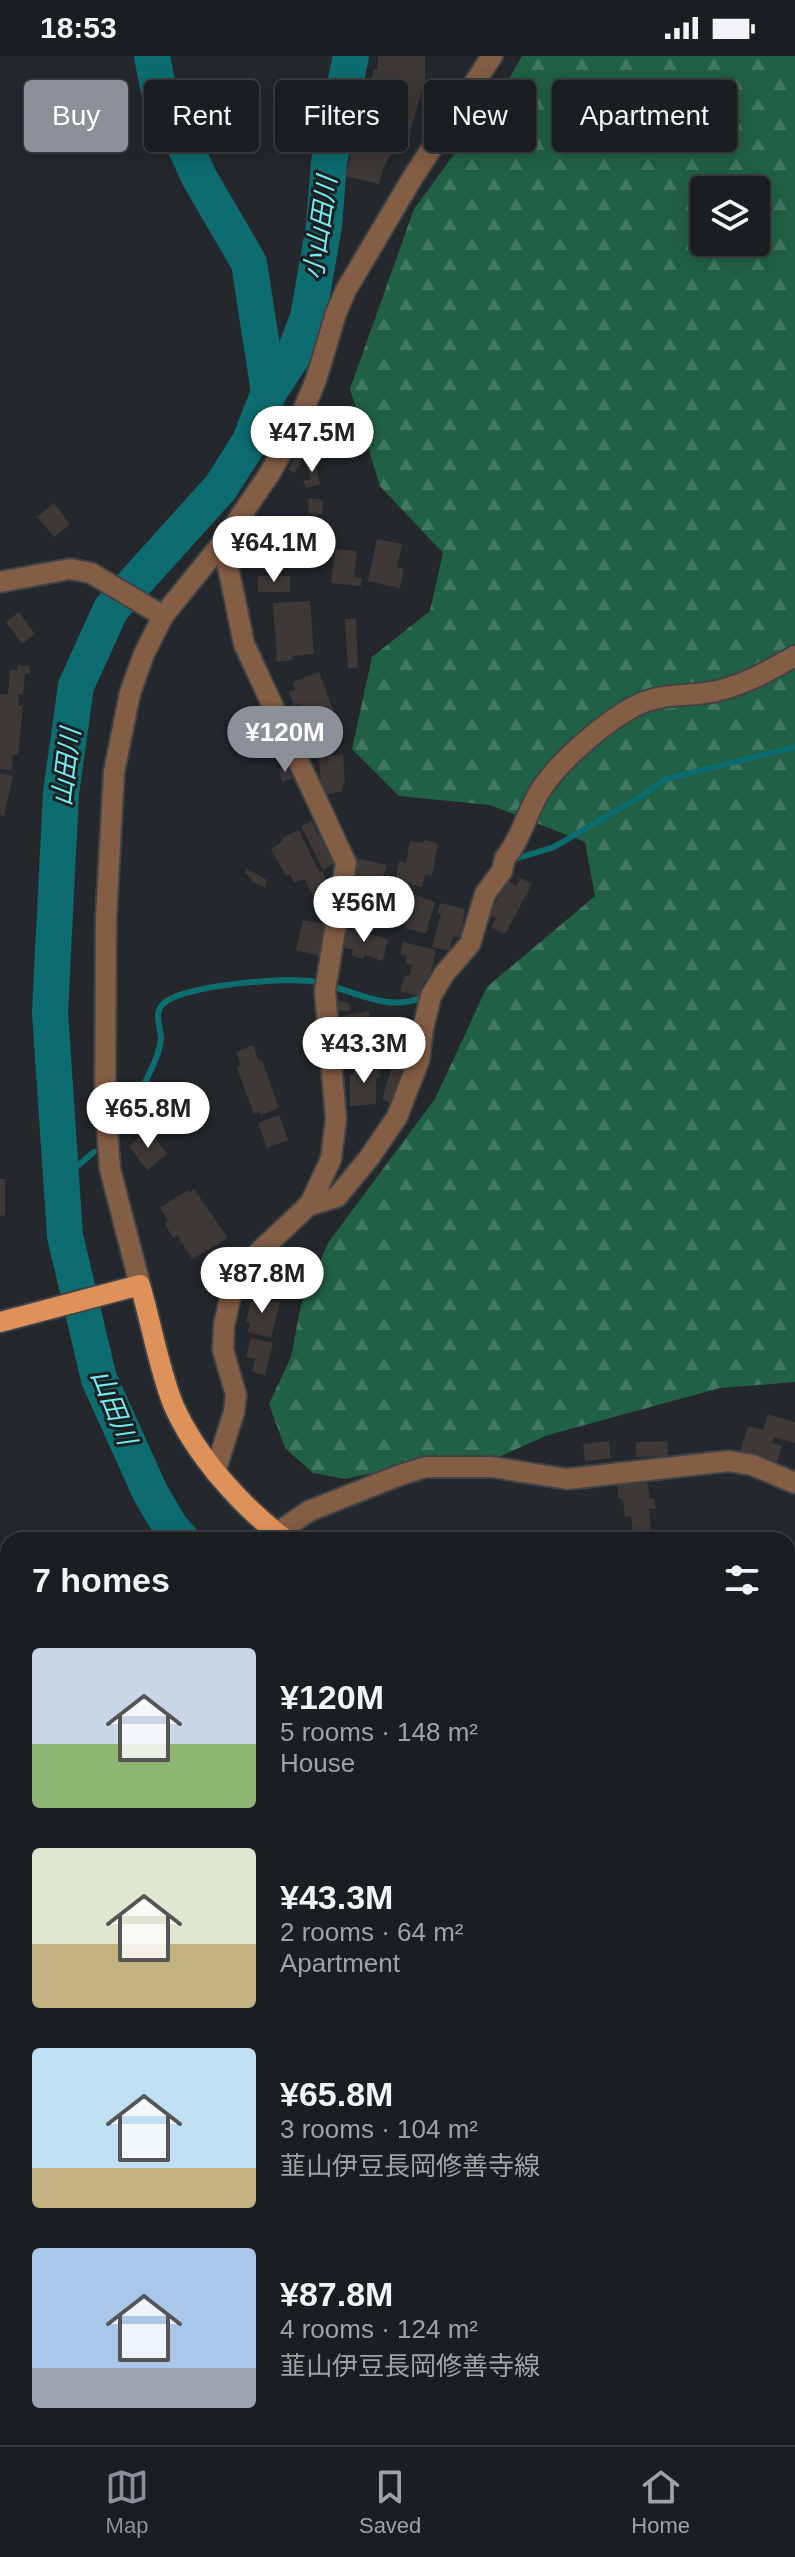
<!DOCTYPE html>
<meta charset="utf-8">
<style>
:root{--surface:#1b1e21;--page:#24272a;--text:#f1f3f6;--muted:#a0a2a5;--line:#393c3f;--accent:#8c9099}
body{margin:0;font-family:Arial,"Noto Sans JP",sans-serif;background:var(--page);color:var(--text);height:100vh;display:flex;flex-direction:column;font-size:30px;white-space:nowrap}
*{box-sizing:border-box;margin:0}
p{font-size:26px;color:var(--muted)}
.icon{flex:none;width:44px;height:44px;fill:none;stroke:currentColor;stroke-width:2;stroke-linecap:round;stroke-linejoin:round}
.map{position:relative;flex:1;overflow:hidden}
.details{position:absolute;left:0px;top:1476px;width:796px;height:914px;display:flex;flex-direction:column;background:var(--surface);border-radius:24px 24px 0 0;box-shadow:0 4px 20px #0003,0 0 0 2px var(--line)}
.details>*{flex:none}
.guide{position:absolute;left:24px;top:24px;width:748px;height:72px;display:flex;gap:16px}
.tools{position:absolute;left:690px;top:120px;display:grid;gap:16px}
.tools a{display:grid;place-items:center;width:80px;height:80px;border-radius:8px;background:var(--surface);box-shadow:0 4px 20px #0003,0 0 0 2px var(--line);font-size:40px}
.price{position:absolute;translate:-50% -68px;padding:0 18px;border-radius:28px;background:#fff;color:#222;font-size:26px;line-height:52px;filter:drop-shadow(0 2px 4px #0008)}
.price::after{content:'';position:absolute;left:50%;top:48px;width:24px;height:18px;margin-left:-12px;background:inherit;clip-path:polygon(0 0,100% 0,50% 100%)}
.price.selected{background:var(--accent);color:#fff}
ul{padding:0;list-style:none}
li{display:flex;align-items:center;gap:24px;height:200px;padding:0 32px}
li span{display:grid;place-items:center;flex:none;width:224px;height:160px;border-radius:8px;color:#555}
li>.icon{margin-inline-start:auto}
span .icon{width:96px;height:96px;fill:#fffc;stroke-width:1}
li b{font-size:34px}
h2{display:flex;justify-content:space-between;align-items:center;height:96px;padding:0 32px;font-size:34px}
.pill{padding:0 28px;border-radius:8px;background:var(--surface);box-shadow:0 4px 20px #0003,0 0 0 2px var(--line);font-size:28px;line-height:72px}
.pill.selected{background:var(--accent);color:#fff}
.status{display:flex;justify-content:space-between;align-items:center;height:56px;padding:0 40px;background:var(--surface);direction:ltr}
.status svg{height:22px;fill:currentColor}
.tab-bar{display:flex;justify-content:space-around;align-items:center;height:112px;border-top:2px solid var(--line);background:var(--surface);font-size:22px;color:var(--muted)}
.tab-bar a{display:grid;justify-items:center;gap:4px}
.tab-bar .selected{color:var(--accent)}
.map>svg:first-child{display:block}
.forest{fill:url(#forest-firs);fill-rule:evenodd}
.park{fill:url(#park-tufts)}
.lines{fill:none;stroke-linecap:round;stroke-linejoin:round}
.stream{stroke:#0c6c6f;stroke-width:6}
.river{stroke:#0c6c6f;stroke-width:36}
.building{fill:#3e3837}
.minor-casing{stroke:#3f4347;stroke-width:24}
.major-casing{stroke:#3f4347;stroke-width:24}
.highway-casing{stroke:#3f4347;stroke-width:28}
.minor{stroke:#835d44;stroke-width:20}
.major{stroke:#df915a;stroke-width:20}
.highway{stroke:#f7ab78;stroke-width:24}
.labels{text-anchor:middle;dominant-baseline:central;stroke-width:6;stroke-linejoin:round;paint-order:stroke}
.water-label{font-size:26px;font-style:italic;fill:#74edf2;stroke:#1b1f22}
</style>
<div class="status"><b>18:53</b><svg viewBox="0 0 49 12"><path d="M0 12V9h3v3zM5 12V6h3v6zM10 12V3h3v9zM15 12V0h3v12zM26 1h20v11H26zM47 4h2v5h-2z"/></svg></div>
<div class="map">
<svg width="795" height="2389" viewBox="0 0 795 2389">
<defs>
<pattern id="forest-firs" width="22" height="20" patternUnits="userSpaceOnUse" patternTransform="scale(2)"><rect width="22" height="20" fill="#206045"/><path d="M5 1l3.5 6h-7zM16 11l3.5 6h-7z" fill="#407760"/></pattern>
<pattern id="park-tufts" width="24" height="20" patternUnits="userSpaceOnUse" patternTransform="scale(2)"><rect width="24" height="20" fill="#12402c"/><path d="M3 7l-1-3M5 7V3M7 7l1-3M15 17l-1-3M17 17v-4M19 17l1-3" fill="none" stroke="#345c4b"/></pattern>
</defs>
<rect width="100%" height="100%" fill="#24282c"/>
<path class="forest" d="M522,0H795V1326L720,1332L548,1379L501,1400L435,1403L345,1423L313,1417L285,1392L269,1348L291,1301L301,1249L328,1187L435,1043L487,931L595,840L585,786L490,749L399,740L352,693L372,601L430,555L443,497L380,430L350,333L414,153L509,23ZM704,134H756V186H704Z"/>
<path class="park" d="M8,2319V2382H458L461,2389H0V2325Z"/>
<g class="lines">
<g class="stream">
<path d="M512,804L554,791L640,741L666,723L795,691"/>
<path d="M126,1061C137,1041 159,1005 161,983C161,971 153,958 163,948C181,929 291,920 317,926C353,934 387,957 423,941"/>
<path d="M61,1124L94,1096"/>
<path d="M788,1942L795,1940"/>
<path d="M0,2084L8,2083"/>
</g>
<g class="river">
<path d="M152,0L158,31L199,121L249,207L269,336L250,385L221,431L111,553L76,630L61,737L50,956L65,1180L99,1323L150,1436L171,1472L182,1484"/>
<path d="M269,336L294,298L308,261L324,170L329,106L351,0"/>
<path d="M788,1712L795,1716"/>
</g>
</g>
<g class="building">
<path d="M378,0H425V23L407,87L398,85L383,113L379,128L345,120L374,13H378Z"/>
<path d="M303,386L309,390L295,417L288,414Z"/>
<path d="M314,402L320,428L306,432L303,425L311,423L305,405Z"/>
<path d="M309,442L323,444L322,458L308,457Z"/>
<path d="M54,447L70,468L54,481L37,461Z"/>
<path d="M289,467L316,470L311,510L283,506L284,498L278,497L280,482L287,483Z"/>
<path d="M377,483L402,488L397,511L404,513L400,532L368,525Z"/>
<path d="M335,493L357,495L354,521L362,522L361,530L331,527Z"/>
<path d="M252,497L273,498V513L251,512V509H248Z"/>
<rect x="258" y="520" width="32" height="16"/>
<path d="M310,545L314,598L292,600L293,604L277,606L273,547Z"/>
<path d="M19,556L35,578L22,588L6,566Z"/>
<path d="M356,562L358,612H348L345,563Z"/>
<path d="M17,609L30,610L29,618H25L23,638H19L18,649L23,650L18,699H13L12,714L0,713V638H8L10,614L17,615Z"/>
<path d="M319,616L335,659L308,672L299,648L294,650L289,636L295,634L293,626Z"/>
<path d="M343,698L345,727H343L342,735L325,739L321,730L319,701Z"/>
<path d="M285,710L293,722L282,726L279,712Z"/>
<path d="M0,717L13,720L4,760L0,759Z"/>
<path d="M312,765L318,779L323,777L335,807L323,814L301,770Z"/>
<path d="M299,774L319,816L322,815L331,833L313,841L305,823L294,827L290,818L286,820L271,793L283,785L282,782Z"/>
<path d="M424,784L438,787L432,820L425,818L422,831L395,826L399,805L406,807L410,785L424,787Z"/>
<path d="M356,802L387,809L382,825L352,818Z"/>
<path d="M246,812L267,824L265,831L251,826L252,823L245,817Z"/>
<path d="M521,822L532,828L505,878L491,871L496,862L489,859L507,825L516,830Z"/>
<path d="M367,827L401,835L391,867L354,857L355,849H352L357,828L366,830Z"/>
<path d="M407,836L435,846L426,878L404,872L411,856L404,854Z"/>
<path d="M440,847L465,853L460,882L453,880L449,895L432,891L441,858H438Z"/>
<path d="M303,864L326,868L321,900L296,894Z"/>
<path d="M343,872L388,883L383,905L365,899L363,903L352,900L353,894L344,892L345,887L340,885Z"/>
<path d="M403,886L436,894L430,920L424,926L420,940L400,935L404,921L410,918L412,909L405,907L407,900L400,898Z"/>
<path d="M336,944L350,948V955L335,954Z"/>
<path d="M369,955L376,993L384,992L386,1001L352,1003L343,960Z"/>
<path d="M253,989L259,1005L262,1004L279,1052L261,1059L259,1056L254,1058L237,1012L241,1009L236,996Z"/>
<path d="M393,1006L405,1010L395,1048L382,1044Z"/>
<path d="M381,1008L380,1020L376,1023V1048L350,1050V1018H353L354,1010Z"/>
<path d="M279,1059L288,1084L267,1092L258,1067Z"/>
<path d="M149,1074L167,1098L147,1114L129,1090Z"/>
<path d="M0,1123H5V1159L0,1160Z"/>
<path d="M194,1133L228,1182L192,1203L177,1179L173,1182L164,1167L168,1165L160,1152L188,1134L190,1136Z"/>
<path d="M253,1235L273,1240L272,1245L280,1247L271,1282L248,1276L250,1267L246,1266Z"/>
<path d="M251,1282L273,1287L265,1319L252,1316L255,1303L246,1301Z"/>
<path d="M768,1358L795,1366V1387L774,1381L772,1387L782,1390L777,1406L740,1396L748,1370L763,1374Z"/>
<path d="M609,1385L611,1402L585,1405L583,1388Z"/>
<path d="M667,1385L668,1400L636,1401V1386Z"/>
<path d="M647,1425L650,1443H654L656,1453H649L652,1484H634L631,1460L625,1461L623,1443L619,1442L617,1428Z"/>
<path d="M8,2165V2221L0,2222V2167Z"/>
</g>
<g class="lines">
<g class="minor-casing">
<g id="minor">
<path d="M0,526L70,513L91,517L163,560"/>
<path d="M307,1150L337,1141L369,1102L397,1061L419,1004L423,972L431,940L444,918L470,888L485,838L502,815L505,802C522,782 527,754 542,732C561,703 612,659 644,646C664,638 684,640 705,637C737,633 767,616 795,600"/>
<path d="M140,1229L110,1113L105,1043L106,863L114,716L130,637L144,598L163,560L223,486L270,417L297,369L316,324L336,257L346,234L413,121L492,0"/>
<path d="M215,1416L234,1356L236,1339L223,1294L224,1269L232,1234L238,1221L259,1196L310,1148L331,1103L336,1063L325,935L346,807L244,588L223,486"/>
<path d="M277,1477L309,1455L400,1419L426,1411H492L567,1423L729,1405L752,1409L795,1427"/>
<path d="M0,1718L8,1763"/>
<path d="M788,1957L795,1956"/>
<path d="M0,2098L8,2097"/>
</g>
</g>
<g class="major-casing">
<g id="major">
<path d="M0,1266L140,1229C151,1266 159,1313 173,1348C195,1399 242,1451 286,1484"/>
<path d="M788,1646L795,1649"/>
</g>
</g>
<g class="highway-casing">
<g id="highway">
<path d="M0,2281L8,2274"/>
<path d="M483,2382L487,2389"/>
</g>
</g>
<use href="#minor" class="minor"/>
<use href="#major" class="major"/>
<use href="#highway" class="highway"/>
</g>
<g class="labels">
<g class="water-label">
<text transform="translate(320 172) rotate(-82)">小山田川</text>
<text transform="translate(66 711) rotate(-83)">山田川</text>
<text transform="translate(114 1351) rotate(68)">山田川</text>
</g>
</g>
</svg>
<div class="tools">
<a><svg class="icon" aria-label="layers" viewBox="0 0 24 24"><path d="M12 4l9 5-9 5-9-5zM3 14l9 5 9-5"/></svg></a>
</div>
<b class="price" style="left:312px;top:418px">¥47.5M</b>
<b class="price" style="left:274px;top:528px">¥64.1M</b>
<b class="price selected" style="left:285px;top:718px">¥120M</b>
<b class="price" style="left:364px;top:888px">¥56M</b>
<b class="price" style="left:364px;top:1029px">¥43.3M</b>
<b class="price" style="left:148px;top:1094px">¥65.8M</b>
<b class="price" style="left:262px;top:1259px">¥87.8M</b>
<div class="guide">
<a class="pill selected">Buy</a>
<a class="pill">Rent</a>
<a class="pill">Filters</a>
<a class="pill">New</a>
<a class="pill">Apartment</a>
</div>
<section class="details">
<h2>7 homes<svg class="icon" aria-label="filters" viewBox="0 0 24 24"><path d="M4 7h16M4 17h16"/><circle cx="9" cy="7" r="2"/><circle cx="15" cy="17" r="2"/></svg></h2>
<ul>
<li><span style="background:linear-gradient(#c9d6e8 60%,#8fb573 0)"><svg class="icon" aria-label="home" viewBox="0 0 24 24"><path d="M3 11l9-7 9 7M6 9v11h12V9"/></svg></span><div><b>¥120M</b><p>5 rooms · 148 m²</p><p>House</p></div></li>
<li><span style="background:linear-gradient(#dfe7d0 60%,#c2b280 0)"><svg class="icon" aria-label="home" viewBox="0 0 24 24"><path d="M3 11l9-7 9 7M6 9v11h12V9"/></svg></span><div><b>¥43.3M</b><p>2 rooms · 64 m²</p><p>Apartment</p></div></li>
<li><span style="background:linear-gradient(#bfe0f5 75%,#c2b280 0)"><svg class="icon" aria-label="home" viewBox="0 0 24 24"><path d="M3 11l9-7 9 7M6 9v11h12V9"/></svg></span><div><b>¥65.8M</b><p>3 rooms · 104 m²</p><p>韮山伊豆長岡修善寺線</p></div></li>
<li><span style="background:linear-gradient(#a9c7e8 75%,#9aa5b1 0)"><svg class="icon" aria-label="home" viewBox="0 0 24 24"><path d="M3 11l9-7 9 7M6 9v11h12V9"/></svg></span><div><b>¥87.8M</b><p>4 rooms · 124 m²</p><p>韮山伊豆長岡修善寺線</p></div></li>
</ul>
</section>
</div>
<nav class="tab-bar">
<a class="selected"><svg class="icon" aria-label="map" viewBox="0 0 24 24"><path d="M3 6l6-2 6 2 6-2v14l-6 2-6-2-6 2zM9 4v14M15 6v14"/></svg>Map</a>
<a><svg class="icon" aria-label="saved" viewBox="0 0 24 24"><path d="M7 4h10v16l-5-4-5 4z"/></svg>Saved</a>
<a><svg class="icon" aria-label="home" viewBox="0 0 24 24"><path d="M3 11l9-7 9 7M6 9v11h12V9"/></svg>Home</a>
</nav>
